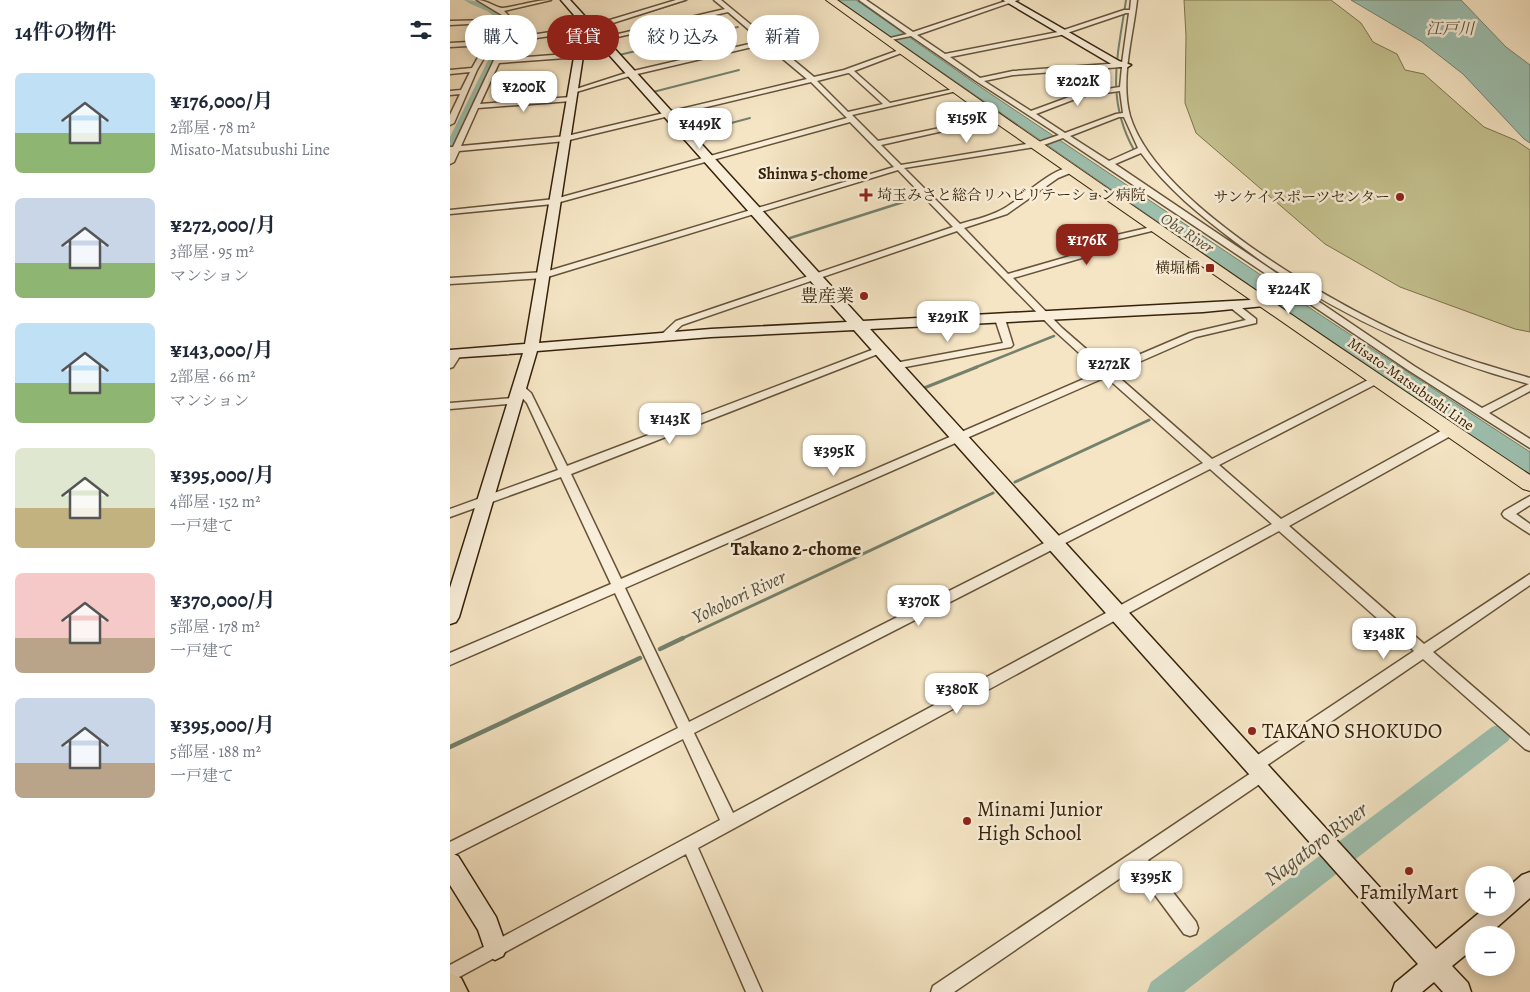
<!DOCTYPE html>
<html lang="ja">
<meta charset="utf-8">
<style>
:root{--surface:#fff;--page:#f2f2f3;--text:#1f2937;--muted:#747a83;--accent:#8f2418}
body{margin:0;font-family:Alegreya,"Noto Serif JP",serif;background:var(--page);color:var(--text);height:100vh;display:flex;flex-direction:column;font-size:19px;white-space:nowrap}
*{box-sizing:border-box;margin:0}
p{font-size:16px;color:var(--muted)}
.icon{flex:none;width:28px;height:28px;fill:none;stroke:currentColor;stroke-width:2;stroke-linecap:round;stroke-linejoin:round}
.map{position:relative;flex:1;overflow:hidden}
.details{display:flex;flex-direction:column;background:var(--surface);width:450px}
.details>*{flex:none}
.banner{position:absolute;left:15px;top:15px;width:475px;height:45px;display:flex;gap:10px}
.fabs{position:absolute;left:1015px;top:866px;display:grid;gap:10px}
.fabs a{display:grid;place-items:center;width:50px;height:50px;border-radius:50%;background:var(--surface);box-shadow:0 2px 12px #0003;font-size:25px}
.price{position:absolute;translate:-50% -42px;padding:0 11px;border-radius:10px;background:#fff;color:#222;font-size:16px;line-height:32px;filter:drop-shadow(0 1px 2px #0008)}
.price::after{content:'';position:absolute;left:50%;top:30px;width:15px;height:11px;margin-left:-8px;background:inherit;clip-path:polygon(0 0,100% 0,50% 100%)}
.price.active{background:var(--accent);color:#fff}
ul{padding:0;list-style:none}
li{display:flex;align-items:center;gap:15px;height:125px;padding:0 15px}
li span{display:grid;place-items:center;flex:none;width:140px;height:100px;border-radius:8px;color:#555}
li>.icon{margin-inline-start:auto}
span .icon{width:60px;height:60px;fill:#fffc;stroke-width:1}
li b{font-size:21px}
h2{display:flex;justify-content:space-between;align-items:center;height:60px;padding:0 15px;font-size:21px}
.chip{padding:0 18px;border-radius:22px;background:var(--surface);box-shadow:0 2px 12px #0003;font-size:18px;line-height:45px}
.chip.active{background:var(--accent);color:#fff}
main{display:flex;flex:1;min-height:0}
.map>svg:first-child{display:block}
.green{fill:#c4c28f;stroke:#7d724c}
.water{fill:#9dc0af;stroke:#74816d}
.lines{fill:none;stroke-linecap:round;stroke-linejoin:round}
.stream-far3{stroke:#74816d;stroke-width:2}
.stream-far2{stroke:#74816d;stroke-width:2.5}
.stream-far1{stroke:#74816d;stroke-width:3}
.stream{stroke:#74816d;stroke-width:4.5}
.canal{fill:#9dc0af;fill-rule:evenodd}
.river{fill:#9dc0af;fill-rule:evenodd}
.street-casing{stroke:#665338;stroke-width:3}
.secondary-casing{stroke:#36220a;stroke-width:3}
.primary-casing{stroke:#36220a;stroke-width:2}
.highway-casing{stroke:#36220a;stroke-width:3}
.street{fill:#f8eed9;fill-rule:evenodd}
.secondary{fill:#f8eed9;fill-rule:evenodd}
.primary{fill:#f5e5c4;fill-rule:evenodd}
.highway{fill:#f5e5c4;fill-rule:evenodd}
.poi-dot{fill:#8f2418;stroke:#f8eed9;stroke-width:2}
.labels{text-anchor:middle;dominant-baseline:central;stroke-width:5;stroke-linejoin:round;paint-order:stroke}
.far-poi-label{font-size:15px;fill:#36220a;stroke:#f8eed9;text-anchor:end}
.far-street-label{font-size:15px;fill:#36220a;stroke:#f8eed9}
.far-water-label{font-size:16px;font-style:italic;fill:#55513c;stroke:#f8eed9}
.far-neighbourhood-label{font-size:16px;font-weight:bold;fill:#36220a;stroke:#f8eed9}
.poi-label{font-size:18px;fill:#36220a;stroke:#f8eed9;text-anchor:end}
.neighbourhood-label{font-size:19px;font-weight:bold;fill:#36220a;stroke:#f8eed9}
.water-label{font-size:19px;font-style:italic;fill:#55513c;stroke:#f8eed9}
.near-poi-label{font-size:21px;fill:#36220a;stroke:#f8eed9;text-anchor:start}
.near-water-label{font-size:22px;font-style:italic;fill:#55513c;stroke:#f8eed9}
</style>
<main>
<section class="details">
<h2>14件の物件<svg class="icon" aria-label="filters" viewBox="0 0 24 24"><path d="M4 7h16M4 17h16"/><circle cx="9" cy="7" r="2"/><circle cx="15" cy="17" r="2"/></svg></h2>
<ul>
<li><span style="background:linear-gradient(#bfe0f5 60%,#8fb573 0)"><svg class="icon" aria-label="home" viewBox="0 0 24 24"><path d="M3 11l9-7 9 7M6 9v11h12V9"/></svg></span><div><b>¥176,000/月</b><p>2部屋 · 78 m²</p><p>Misato-Matsubushi Line</p></div></li>
<li><span style="background:linear-gradient(#c9d6e8 65%,#8fb573 0)"><svg class="icon" aria-label="home" viewBox="0 0 24 24"><path d="M3 11l9-7 9 7M6 9v11h12V9"/></svg></span><div><b>¥272,000/月</b><p>3部屋 · 95 m²</p><p>マンション</p></div></li>
<li><span style="background:linear-gradient(#bfe0f5 60%,#8fb573 0)"><svg class="icon" aria-label="home" viewBox="0 0 24 24"><path d="M3 11l9-7 9 7M6 9v11h12V9"/></svg></span><div><b>¥143,000/月</b><p>2部屋 · 66 m²</p><p>マンション</p></div></li>
<li><span style="background:linear-gradient(#dfe7d0 60%,#c2b280 0)"><svg class="icon" aria-label="home" viewBox="0 0 24 24"><path d="M3 11l9-7 9 7M6 9v11h12V9"/></svg></span><div><b>¥395,000/月</b><p>4部屋 · 152 m²</p><p>一戸建て</p></div></li>
<li><span style="background:linear-gradient(#f6c9c9 65%,#b9a48a 0)"><svg class="icon" aria-label="home" viewBox="0 0 24 24"><path d="M3 11l9-7 9 7M6 9v11h12V9"/></svg></span><div><b>¥370,000/月</b><p>5部屋 · 178 m²</p><p>一戸建て</p></div></li>
<li><span style="background:linear-gradient(#c9d6e8 65%,#b9a48a 0)"><svg class="icon" aria-label="home" viewBox="0 0 24 24"><path d="M3 11l9-7 9 7M6 9v11h12V9"/></svg></span><div><b>¥395,000/月</b><p>5部屋 · 188 m²</p><p>一戸建て</p></div></li>
</ul>
</section>
<div class="map">
<svg width="1080" height="992" viewBox="0 0 1080 992">
<rect width="100%" height="100%" fill="#f5e5c4"/>
<filter id="stains"><feTurbulence type="fractalNoise" baseFrequency=".004" numOctaves="4"/><feColorMatrix values="0 0 0 0 .2 0 0 0 0 .09 0 0 0 0 .02 0 0 0 .5 -.17"/></filter>
<radialGradient id="worn" r=".72"><stop offset=".6" stop-color="#630" stop-opacity="0"/><stop offset="1" stop-color="#630" stop-opacity=".3"/></radialGradient>
<path class="green" d="M734,0H881L911,23L923,42L947,54L955,70L974,74L1034,127L1065,140L1080,150V332L1065,329L950,287L875,244L746,133L735,103L736,36Z"/>
<g class="water">
<path d="M388,0H406L529,86L869,314L1080,452V474L1008,429L861,328Z"/>
<path d="M901,0H1011L1056,47L1080,65V143L1074,139L1013,74L972,42Z"/>
</g>
<g class="lines">
<g class="stream-far3">
<path d="M676,0C668,55 655,98 684,150"/>
<path d="M149,27L237,0"/>
<path d="M169,55L288,27"/>
<path d="M203,92L289,70"/>
<path d="M240,134L300,118"/>
</g>
<g class="stream-far2">
<path d="M340,238L466,198"/>
<path d="M524,368L604,336"/>
</g>
<g class="stream-far1">
<path d="M474,388L527,367"/>
<path d="M565,482L699,420"/>
<path d="M231,639L543,493"/>
</g>
<g class="stream">
<path d="M210,649L233,638"/>
<path d="M0,747L190,658"/>
</g>
<path class="canal" d="M14,0C36,0 59,14 55,38L4,145L0,147V137L49,38C53,9 32,12 14,0Z"/>
<path class="river" d="M1050,724L1058,727L1062,734L1058,741L734,992H697L701,982L1042,727Z"/>
<g class="street-casing">
<g id="street">
<path d="M27,0C37,0 46,8 53,8C69,6 84,0 101,0L54,11C63,19 66,27 61,38L140,26L226,0H235L141,30L59,42L51,59L129,53L132,55L129,57L49,63L30,104L121,97L124,99L121,101L28,108L11,146L117,136L357,79L315,44L183,75L123,93L120,91L179,72L312,41L278,12L150,41L147,39L275,9L264,0H271L364,77L394,70L452,49L454,50V52L404,71L440,103L508,88L511,90L402,115L428,141L547,116L551,118L431,145L451,165L589,142L609,135L526,81L461,36L436,41V39L457,34L409,0H416L463,32L559,0H568L467,35L495,54L608,32L674,10H680L681,0H687C683,37 670,79 680,116C706,202 879,302 958,337C998,354 1039,366 1080,378V391L1039,413L1080,439V448L958,370L860,304H811L809,302L814,299L852,298L613,138L591,146L454,168L510,224C523,220 538,217 551,210C570,201 603,165 625,167V171L608,178L557,214L514,228L558,274L634,252L631,245L632,243L710,225V229L640,246L643,253L642,255L563,278L612,328L658,368L740,333L796,320L781,308V304H787L806,319V323L746,337L664,373L762,459L922,378H930L931,380L930,382L769,465L831,519L996,428H1004L1005,431L1004,434L839,526L974,644L1080,574V585L983,652L1080,736V751L1075,749L973,659L813,768L817,769L819,774L817,779L698,860L746,922L748,928L746,934L740,936L734,934L685,868L504,992H481L483,986L804,771L800,770L798,765L800,760L964,651L829,531L248,848L312,992H296L236,854L0,982V965L270,820L233,739L0,857V842L228,728L165,593L0,665V653L161,584L111,477L0,517V509L108,470L77,403L64,389L63,387L64,385H72L81,393L117,466L427,348H433L435,350L433,352L121,474L171,579L650,372L606,332L507,231L232,325L217,339H211V335L226,321L503,227L448,170L94,278L0,284V278L95,272L444,167L400,122L103,204L0,214V210L105,199L397,118L361,82L115,141L9,151L4,162L0,164V147H3L52,43L42,44L27,70L4,123L0,125V115L10,94L0,95V91L11,90L20,72L0,74V70L22,68L35,45L0,47V43L37,41L40,35L38,23L0,25V21L43,20L46,35L44,40L54,39L58,30L52,15ZM676,13H679L672,63L563,71L530,78L500,57L611,35ZM672,67L670,87L630,93L581,111L534,81L563,75ZM398,73H399L433,104L398,112L367,81ZM670,91L673,113L666,114L615,133L586,114L633,96ZM669,117H674L688,148L659,161L620,136ZM691,153C716,188 750,215 784,241C874,309 970,355 1079,384L1032,408L964,366L665,164ZM656,377L753,463L239,722L175,588ZM760,469L822,524L283,813L244,733Z"/>
<path d="M550,316L555,319L563,345L561,347L445,369L440,366L445,363L553,343L545,319Z"/>
<path d="M7,350L12,353L3,367L0,368V357L4,351Z"/>
<path d="M64,398L68,399L69,401L68,403L0,409V403Z"/>
<path d="M1080,496V505L1066,514L1080,524V534L1054,517L1052,514L1054,511Z"/>
</g>
</g>
<g class="secondary-casing">
<g id="secondary">
<path d="M111,0H120L413,321L819,299L821,302L814,306L753,312L420,329L986,949L1035,908H1056V889L1072,875L1080,872V898L1038,935H1024V948L1002,966L1018,983L1021,992H993L984,982L972,992H942L945,983L968,964L404,330L261,337L87,351L9,617L6,622L0,624V588L73,353L0,358V350L75,344L130,22ZM137,30L397,322L261,329L89,343Z"/>
<path d="M553,0H563L669,61L681,65L676,68L663,65Z"/>
<path d="M0,853L8,856L46,917L57,948L53,956L45,960L37,956L28,930L0,885Z"/>
</g>
</g>
<g class="primary-casing">
<path id="primary" d="M376,0H387C616,161 847,320 1080,475V491L1073,489L543,121Z"/>
</g>
<g class="highway-casing">
<path id="highway" d="M0,973L11,978L18,992H0Z"/>
</g>
<use href="#street" class="street"/>
<use href="#secondary" class="secondary"/>
<use href="#primary" class="primary"/>
<use href="#highway" class="highway"/>
</g>
<g class="poi-dot">
<path d="M413.5 187.5h5v5h5v5h-5v5h-5v-5h-5v-5h5z"/>
<circle cx="950" cy="197" r="5"/>
<rect x="755" y="263" width="10" height="10" rx="2.5"/>
<circle cx="414" cy="296" r="5"/>
<circle cx="802" cy="731" r="5"/>
<circle cx="517" cy="821" r="5"/>
<circle cx="959" cy="871" r="5"/>
</g>
<g class="labels">
<g class="far-poi-label">
<text x="427" y="195" text-anchor="start">埼玉みさと総合リハビリテーション病院</text>
<text x="940" y="197">サンケイスポーツセンター</text>
<text x="750" y="268">横堀橋</text>
</g>
<g class="far-street-label">
<text transform="translate(961 384) rotate(35)">Misato-Matsubushi Line</text>
</g>
<g class="far-water-label">
<text x="1000" y="29">江戸川</text>
<text transform="translate(737 233) rotate(33)">Oba River</text>
</g>
<g class="far-neighbourhood-label">
<text x="363" y="174">Shinwa 5-chome</text>
</g>
<g class="poi-label">
<text x="404" y="296">豊産業</text>
</g>
<g class="neighbourhood-label">
<text x="346" y="549">Takano 2-chome</text>
</g>
<g class="water-label">
<text transform="translate(289 597) rotate(-25)">Yokobori River</text>
</g>
<g class="near-poi-label">
<text x="812" y="731">TAKANO SHOKUDO</text>
<text x="527" y="809">Minami Junior<tspan x="527" dy="24">High School</tspan></text>
<text x="959" y="892" text-anchor="middle">FamilyMart</text>
</g>
<g class="near-water-label">
<text transform="translate(866 844) rotate(-37)">Nagatoro River</text>
</g>
</g>
<rect width="100%" height="100%" filter="url(#stains)"/>
<rect width="100%" height="100%" fill="url(#worn)"/>
</svg>
<div class="fabs">
<a>+</a>
<a>−</a>
</div>
<b class="price" style="left:628px;top:107px">¥202K</b>
<b class="price" style="left:74px;top:113px">¥200K</b>
<b class="price" style="left:517px;top:144px">¥159K</b>
<b class="price" style="left:250px;top:150px">¥449K</b>
<b class="price active" style="left:637px;top:266px">¥176K</b>
<b class="price" style="left:839px;top:315px">¥224K</b>
<b class="price" style="left:498px;top:343px">¥291K</b>
<b class="price" style="left:659px;top:390px">¥272K</b>
<b class="price" style="left:220px;top:445px">¥143K</b>
<b class="price" style="left:384px;top:477px">¥395K</b>
<b class="price" style="left:469px;top:627px">¥370K</b>
<b class="price" style="left:934px;top:660px">¥348K</b>
<b class="price" style="left:507px;top:715px">¥380K</b>
<b class="price" style="left:701px;top:903px">¥395K</b>
<div class="banner">
<a class="chip">購入</a>
<a class="chip active">賃貸</a>
<a class="chip">絞り込み</a>
<a class="chip">新着</a>
</div>
</div>
</main>
